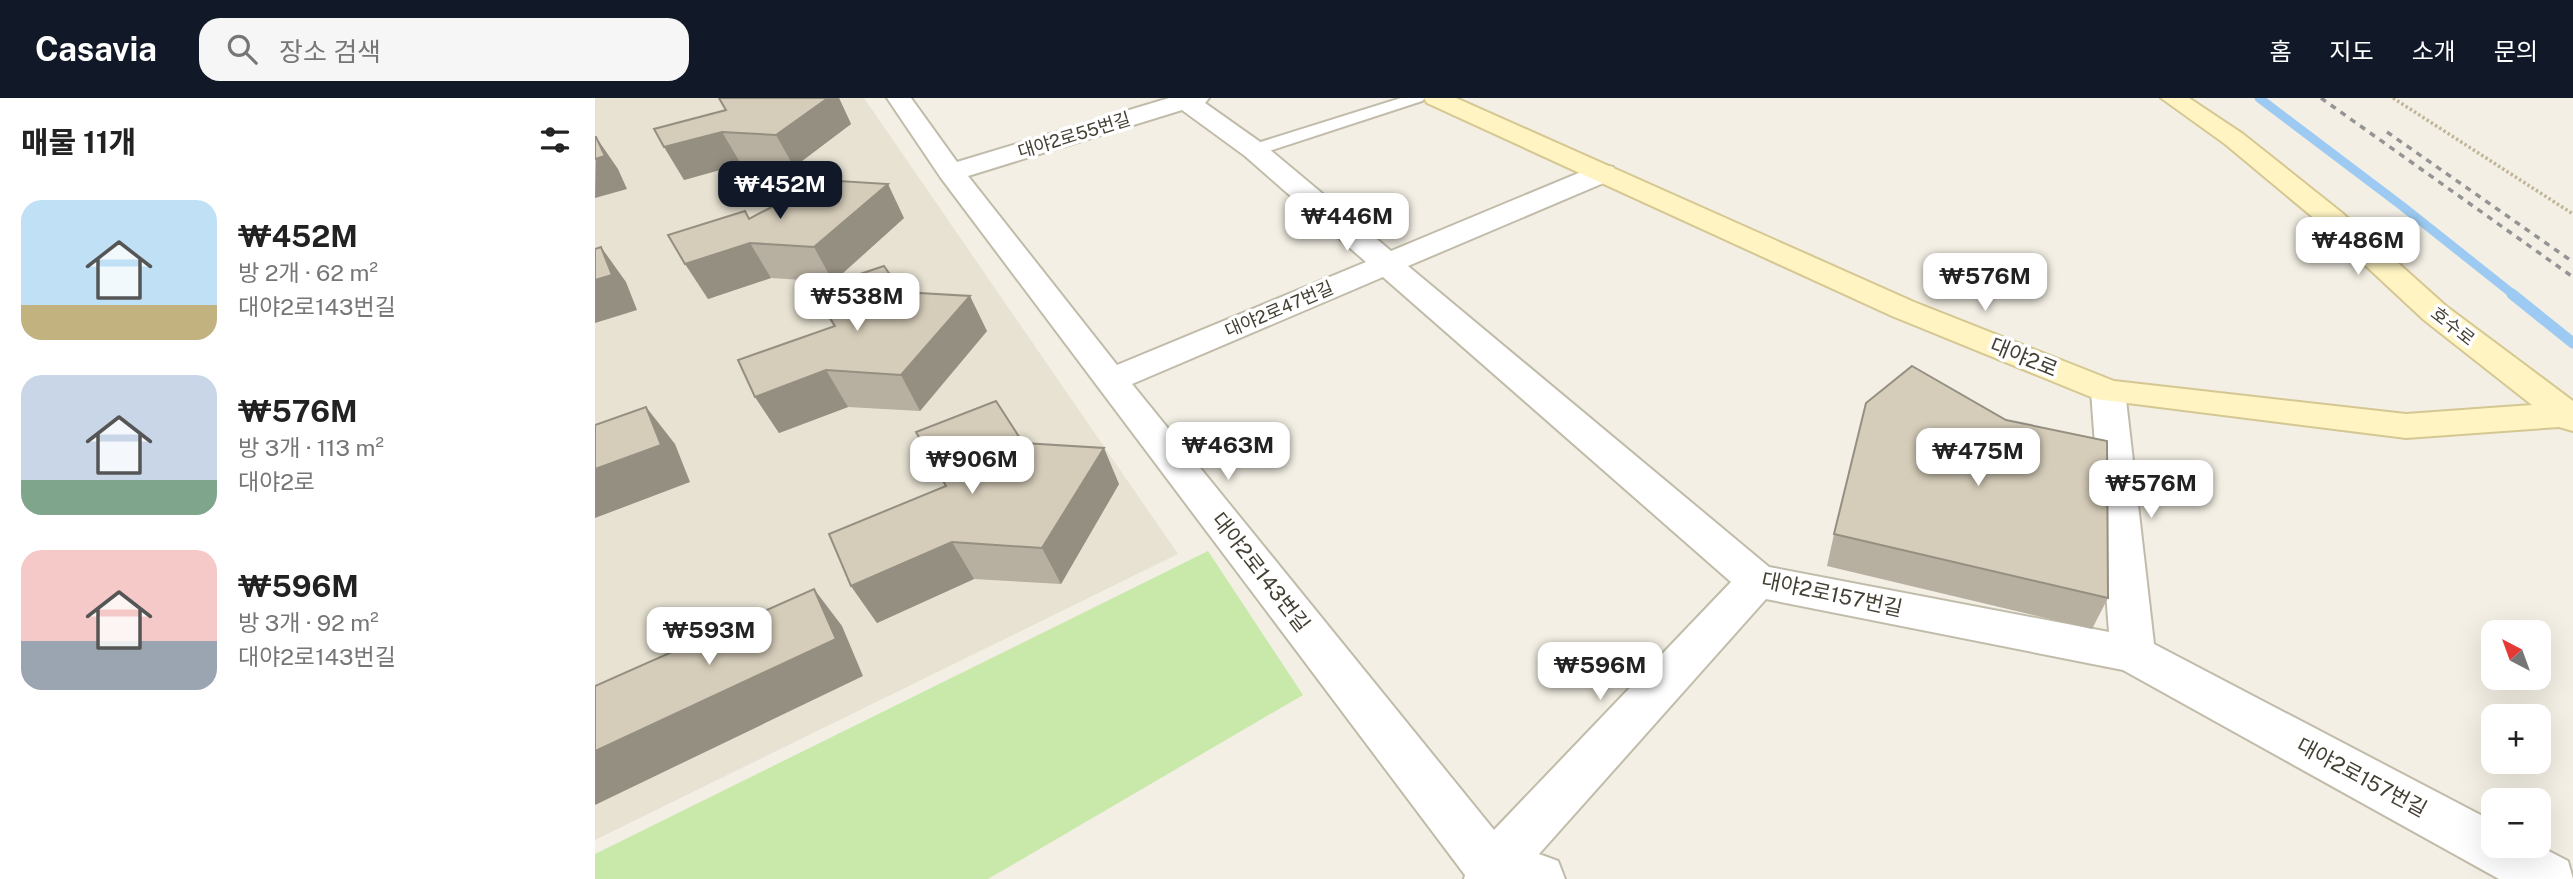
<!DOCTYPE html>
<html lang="ko">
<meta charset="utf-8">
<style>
:root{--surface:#fff;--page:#f6f6f6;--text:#222;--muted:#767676;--accent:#111827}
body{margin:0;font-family:"Public Sans","Noto Sans KR",sans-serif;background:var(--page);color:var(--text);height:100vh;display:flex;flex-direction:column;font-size:26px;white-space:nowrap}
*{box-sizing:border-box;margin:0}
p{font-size:23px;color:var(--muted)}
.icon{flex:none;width:38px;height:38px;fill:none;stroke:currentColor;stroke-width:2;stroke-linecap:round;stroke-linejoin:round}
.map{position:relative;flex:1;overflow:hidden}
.sheet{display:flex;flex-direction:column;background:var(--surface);width:595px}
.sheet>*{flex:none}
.needle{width:46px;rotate:319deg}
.buttons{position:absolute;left:1886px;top:522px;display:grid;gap:14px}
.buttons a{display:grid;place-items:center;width:70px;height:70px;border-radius:14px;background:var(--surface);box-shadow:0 7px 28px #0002;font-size:35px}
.price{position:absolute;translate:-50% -60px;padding:0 16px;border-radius:14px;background:#fff;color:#222;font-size:23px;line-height:46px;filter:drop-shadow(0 2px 4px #0008)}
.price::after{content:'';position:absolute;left:50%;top:42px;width:21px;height:16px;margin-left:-10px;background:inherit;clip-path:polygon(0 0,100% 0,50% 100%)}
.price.selected{background:var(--accent);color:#fff}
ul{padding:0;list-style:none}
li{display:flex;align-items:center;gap:21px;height:175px;padding:0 21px}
li span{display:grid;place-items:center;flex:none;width:196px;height:140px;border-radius:21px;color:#555}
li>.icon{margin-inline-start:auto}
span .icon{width:84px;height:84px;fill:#fffc;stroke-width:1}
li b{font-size:30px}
h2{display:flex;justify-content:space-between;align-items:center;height:84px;padding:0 21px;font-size:30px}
header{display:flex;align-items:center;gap:42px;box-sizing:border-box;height:98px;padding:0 35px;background:var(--accent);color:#fff}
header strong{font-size:33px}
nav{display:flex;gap:38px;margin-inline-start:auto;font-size:24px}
.search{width:490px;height:63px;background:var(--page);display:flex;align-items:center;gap:18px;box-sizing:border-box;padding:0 24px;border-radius:21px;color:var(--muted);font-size:26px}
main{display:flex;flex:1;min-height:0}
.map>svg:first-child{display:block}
.residential{fill:#e7e2d2}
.green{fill:#c9e9ab}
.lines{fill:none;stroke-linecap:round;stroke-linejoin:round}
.stream-far1{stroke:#9dcaf2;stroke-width:9}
.stream{stroke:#9dcaf2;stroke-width:11}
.lane-casing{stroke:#c1bba9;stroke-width:4}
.street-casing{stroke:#c1bba9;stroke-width:4}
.secondary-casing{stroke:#d5c792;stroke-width:4}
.path{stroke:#c1b597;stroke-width:3.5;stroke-dasharray:2.5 2.5;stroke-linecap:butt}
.lane{fill:#fff;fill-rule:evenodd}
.street{fill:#fff;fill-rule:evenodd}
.secondary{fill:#fff4c2;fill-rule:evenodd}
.rail{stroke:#949494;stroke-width:3.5;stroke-dasharray:6 6;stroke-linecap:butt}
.wall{fill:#b7af9f}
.shaded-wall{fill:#958f82}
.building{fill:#d5ccb9;stroke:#958f82;stroke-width:2}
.labels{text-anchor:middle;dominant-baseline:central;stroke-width:7;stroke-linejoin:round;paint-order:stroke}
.far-street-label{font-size:18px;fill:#454034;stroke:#fff}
.street-label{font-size:21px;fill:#454034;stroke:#fff}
</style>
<header>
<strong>Casavia</strong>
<div class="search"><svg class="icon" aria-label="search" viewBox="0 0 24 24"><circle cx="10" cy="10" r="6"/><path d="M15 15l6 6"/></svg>장소 검색</div>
<nav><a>홈</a><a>지도</a><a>소개</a><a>문의</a></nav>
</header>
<main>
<section class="sheet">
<h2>매물 11개<svg class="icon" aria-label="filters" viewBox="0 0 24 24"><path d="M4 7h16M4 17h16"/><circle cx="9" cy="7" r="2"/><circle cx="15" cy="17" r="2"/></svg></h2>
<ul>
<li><span style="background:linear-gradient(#bfe0f5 75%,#c2b280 0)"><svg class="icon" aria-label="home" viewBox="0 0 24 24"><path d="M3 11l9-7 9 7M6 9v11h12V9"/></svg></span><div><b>₩452M</b><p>방 2개 · 62 m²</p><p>대야2로143번길</p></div></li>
<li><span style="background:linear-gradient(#c9d6e8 75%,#7fa58c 0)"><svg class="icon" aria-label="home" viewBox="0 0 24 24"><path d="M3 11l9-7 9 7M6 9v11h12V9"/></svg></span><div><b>₩576M</b><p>방 3개 · 113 m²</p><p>대야2로</p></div></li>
<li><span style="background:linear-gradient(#f6c9c9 65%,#9aa5b1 0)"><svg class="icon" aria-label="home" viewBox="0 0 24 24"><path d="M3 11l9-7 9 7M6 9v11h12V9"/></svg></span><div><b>₩596M</b><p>방 3개 · 92 m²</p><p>대야2로143번길</p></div></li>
</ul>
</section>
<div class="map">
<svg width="1978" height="781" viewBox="0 0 1978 781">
<rect width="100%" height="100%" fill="#f3efe4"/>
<path class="residential" d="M0,0H269L583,456L0,742Z"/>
<path class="green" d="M613,453L708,597L393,781H0V756Z"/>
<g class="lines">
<path class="stream-far1" d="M1664,0L1807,108L1919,197"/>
<path class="stream" d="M1917,196L1978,245"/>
<g class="lane-casing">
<path id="lane" d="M806,0H830L827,3L665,56L659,57L651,52L653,48Z"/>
</g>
<g class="street-casing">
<path id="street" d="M292,0H316L362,64L574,0H614L610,5L668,46L796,153L998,69L1008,67L1018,69L1022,75L1018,81L813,168L1174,469L1514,534L1496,293L1501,285L1513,282L1525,285L1530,293L1559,546L1899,724V747H1942L1973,763L1978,781H1904L1528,572L1171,501L944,756L963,763L970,781H869L870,777L346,80ZM587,12L650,58L771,164L522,267L373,78ZM788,179L1136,484L899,732L537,286Z"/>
</g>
<g class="secondary-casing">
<path id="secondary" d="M829,0H861L1319,204L1519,283L1811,316L1937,307L1829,222L1726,126L1630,46L1566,0H1594L1648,36L1746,114L1851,208L1978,303V333L1964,329L1811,340L1501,301L1297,218L832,5Z"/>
</g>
<path class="path" d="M1798,0L1978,116"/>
<use href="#lane" class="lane"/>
<use href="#street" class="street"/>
<use href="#secondary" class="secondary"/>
<g class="rail">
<path d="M1726,0L1978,179"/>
<path d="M1792,34L1978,164"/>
</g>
</g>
<g class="wall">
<path d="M123,0H244L256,26L199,69L146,66L89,82L130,12Z"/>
<path d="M309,120L238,184L176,180L113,201L154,121Z"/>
<path d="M217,192L307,194L392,233L325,313L253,309L184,335L160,299L239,229Z"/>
<path d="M1411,322L1513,500L1497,531L1232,468L1239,436Z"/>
<path d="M428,345L524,386L466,486L379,481L282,525L256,488L351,388Z"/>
</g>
<g class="shaded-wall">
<path d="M233,0H244L256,26L199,69L181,37Z"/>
<path d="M127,34L146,66L89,82L69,49Z"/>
<path d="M1,39L23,71L32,91L0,100Z"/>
<path d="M293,86L309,120L238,184L219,149Z"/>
<path d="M155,145L176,180L113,201L90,166Z"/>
<path d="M6,149L31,184L42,212L0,225V182Z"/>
<path d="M375,198L392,233L325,313L306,277Z"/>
<path d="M231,272L253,309L184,335L160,299Z"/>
<path d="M51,309L80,346L95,384L0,420V371Z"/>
<path d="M509,350L524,386L466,486L447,450Z"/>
<path d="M357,444L379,481L282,525L256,488Z"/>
<path d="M219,491L247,528L268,578L0,707V653Z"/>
</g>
<g class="building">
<path d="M124,0H233L181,37L127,34L69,49L59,31L131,12Z"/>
<path d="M0,39H1L10,58L0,61Z"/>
<path d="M227,82L293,86L219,149L155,145L90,166L73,137L150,113L154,121Z"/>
<path d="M6,149L17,177L0,182V151Z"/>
<path d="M289,168L307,194L375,198L306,277L231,272L160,299L143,262L240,228L217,192Z"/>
<path d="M1317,268L1411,322L1512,343L1513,500L1239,436L1271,305Z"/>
<path d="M401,303L428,345L509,350L447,450L357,444L256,488L234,436L351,388L321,334Z"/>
<path d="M51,309L66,347L0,371V327Z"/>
<path d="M219,491L241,541L0,653V588Z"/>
</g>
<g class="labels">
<g class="far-street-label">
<text transform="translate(479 37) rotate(-17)">대야2로55번길</text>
<text transform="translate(684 211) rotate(-23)">대야2로47번길</text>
<text transform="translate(1858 228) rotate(38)">호수로</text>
</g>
<g class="street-label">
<text transform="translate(1429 259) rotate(22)">대야2로</text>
<text transform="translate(666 474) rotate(52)">대야2로143번길</text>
<text transform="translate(1237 496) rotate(12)">대야2로157번길</text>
<text transform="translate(1767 679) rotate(28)">대야2로157번길</text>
</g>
</g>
</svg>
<div class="buttons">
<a><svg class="needle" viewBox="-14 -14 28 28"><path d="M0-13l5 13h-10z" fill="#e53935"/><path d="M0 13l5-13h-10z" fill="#767676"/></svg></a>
<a>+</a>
<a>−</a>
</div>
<b class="price selected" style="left:185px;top:123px">₩452M</b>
<b class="price" style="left:752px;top:155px">₩446M</b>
<b class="price" style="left:1763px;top:179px">₩486M</b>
<b class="price" style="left:1390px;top:215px">₩576M</b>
<b class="price" style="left:262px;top:235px">₩538M</b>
<b class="price" style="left:633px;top:384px">₩463M</b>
<b class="price" style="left:1383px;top:390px">₩475M</b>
<b class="price" style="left:377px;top:398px">₩906M</b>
<b class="price" style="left:1556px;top:422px">₩576M</b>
<b class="price" style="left:114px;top:569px">₩593M</b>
<b class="price" style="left:1005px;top:604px">₩596M</b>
</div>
</main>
